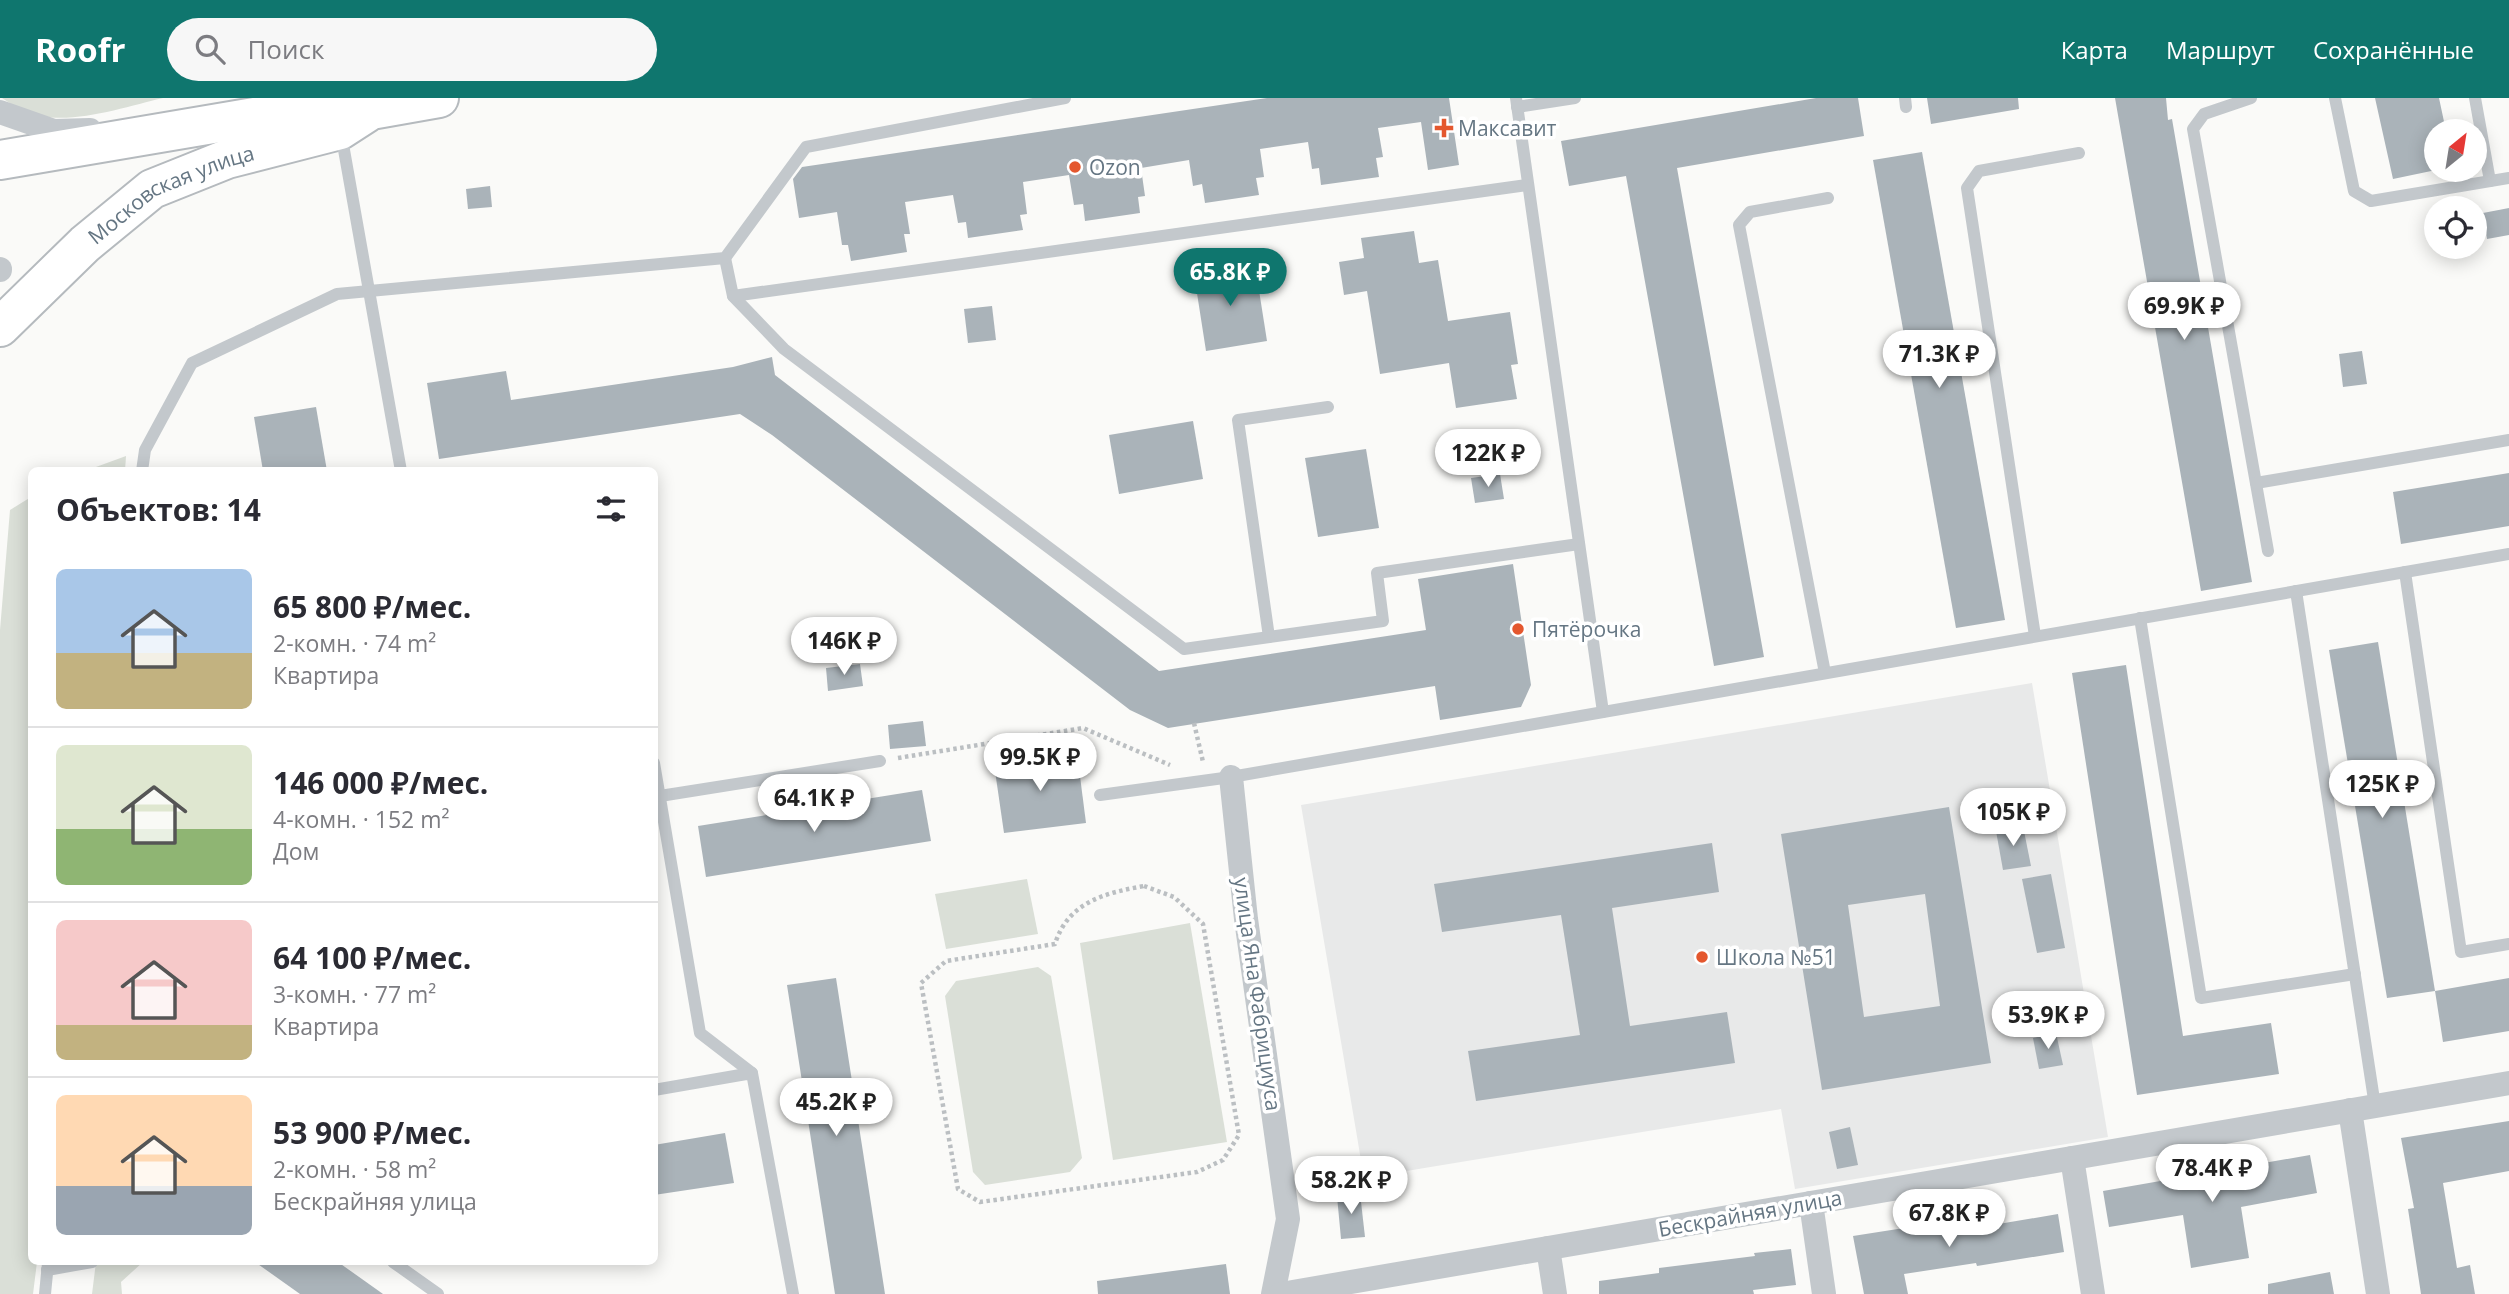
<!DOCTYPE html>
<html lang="ru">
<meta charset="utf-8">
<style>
:root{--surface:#fff;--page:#f7f7f7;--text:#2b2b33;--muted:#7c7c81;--line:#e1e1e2;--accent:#0f766e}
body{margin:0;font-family:"Open Sans",sans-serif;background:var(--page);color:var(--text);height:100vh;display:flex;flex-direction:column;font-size:26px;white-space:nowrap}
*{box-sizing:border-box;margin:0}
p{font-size:23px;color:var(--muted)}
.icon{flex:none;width:38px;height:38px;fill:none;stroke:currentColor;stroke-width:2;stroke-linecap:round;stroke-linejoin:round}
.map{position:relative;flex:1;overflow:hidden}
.drawer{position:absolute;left:28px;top:369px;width:630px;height:798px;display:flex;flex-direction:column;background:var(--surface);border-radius:10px;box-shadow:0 4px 18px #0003}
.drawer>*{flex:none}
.needle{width:46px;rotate:30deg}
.tools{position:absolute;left:2424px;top:21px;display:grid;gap:14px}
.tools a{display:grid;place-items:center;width:63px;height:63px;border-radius:50%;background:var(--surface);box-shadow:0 4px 18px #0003;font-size:35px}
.price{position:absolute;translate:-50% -60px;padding:0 16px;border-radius:24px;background:#fff;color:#222;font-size:23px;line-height:46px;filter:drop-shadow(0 2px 4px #0008)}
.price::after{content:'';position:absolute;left:50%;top:42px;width:21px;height:16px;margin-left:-10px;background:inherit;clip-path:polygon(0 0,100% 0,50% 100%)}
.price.current{background:var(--accent);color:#fff}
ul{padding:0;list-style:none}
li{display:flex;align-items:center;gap:21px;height:175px;padding:0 28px}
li+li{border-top:2px solid var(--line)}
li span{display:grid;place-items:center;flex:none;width:196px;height:140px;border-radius:10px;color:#555}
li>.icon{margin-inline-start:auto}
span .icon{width:84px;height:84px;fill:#fffc;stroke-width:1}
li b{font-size:30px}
h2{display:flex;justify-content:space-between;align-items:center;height:84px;padding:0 28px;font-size:30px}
header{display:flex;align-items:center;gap:42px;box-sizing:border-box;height:98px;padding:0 35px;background:var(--accent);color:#fff}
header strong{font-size:33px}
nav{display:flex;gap:38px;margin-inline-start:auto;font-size:24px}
.search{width:490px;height:63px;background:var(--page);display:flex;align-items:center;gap:18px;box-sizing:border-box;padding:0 24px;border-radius:38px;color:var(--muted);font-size:26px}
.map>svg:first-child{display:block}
.built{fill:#e8e9e9}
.green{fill:#dadfd7}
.building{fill:#aab3b9;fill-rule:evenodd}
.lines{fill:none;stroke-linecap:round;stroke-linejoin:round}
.primary-casing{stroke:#b5babe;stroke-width:42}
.path{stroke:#bbbfc2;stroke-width:4.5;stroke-dasharray:3.5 3.5;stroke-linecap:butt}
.lane{stroke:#c3c8cc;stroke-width:12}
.street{stroke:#c3c8cc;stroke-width:24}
.primary{stroke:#fff;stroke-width:38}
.poi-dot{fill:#e4572e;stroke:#fff;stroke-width:2.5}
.labels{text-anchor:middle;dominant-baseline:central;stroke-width:7;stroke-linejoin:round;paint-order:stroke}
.poi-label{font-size:21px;fill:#657683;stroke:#fff;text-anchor:start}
.street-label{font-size:21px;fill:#657683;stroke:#fff}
</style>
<header>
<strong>Roofr</strong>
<div class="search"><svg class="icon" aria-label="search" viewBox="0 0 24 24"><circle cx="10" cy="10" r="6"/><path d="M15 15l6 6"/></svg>Поиск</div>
<nav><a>Карта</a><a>Маршрут</a><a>Сохранённые</a></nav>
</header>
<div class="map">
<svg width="2509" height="1196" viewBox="0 0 2509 1196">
<rect width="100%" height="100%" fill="#fafaf8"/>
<path class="built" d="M2032,585L2108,1039L1795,1091L1781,1011L1364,1080L1301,707Z"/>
<g class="green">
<path d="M2,0H163C124,9 65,30 26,14C18,11 10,5 2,0Z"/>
<path d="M126,358L125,373H85Z"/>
<path d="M31,399L32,1164H37L33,1196H0V532L10,412Z"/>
<path d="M1027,781L1038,836L946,851L935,796Z"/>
<path d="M1190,825L1227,1044L1113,1062L1080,845Z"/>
<path d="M1038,869L1051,878L1082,1060L1070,1074L985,1087L973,1074L945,898L956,883Z"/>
<path d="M96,1164H143L121,1184L122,1196H92Z"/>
</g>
<g class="building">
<path d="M1267,0H1449L1459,67L1428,72L1421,24L1378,30L1383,59L1376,60L1379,79L1321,87L1319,70L1312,71L1308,44L1260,51L1264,79L1256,80L1259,97L1205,105L1202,86L1193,88L1189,62L1141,70L1145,98L1138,99L1140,115L1085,123L1083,106L1074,107L1069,77L1023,84L1027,116L1020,117L1023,132L968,140L966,124L958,125L953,97L905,104L910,136H904L907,154L851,163L848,147H842L837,114L799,120L793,81L802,69Z"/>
<path d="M1816,0H1858L1864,38L1677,70L1764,559L1714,568L1626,78L1569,88L1561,43Z"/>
<path d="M1927,0H2018L2019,11L1931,26Z"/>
<path d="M2115,0H2166L2168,22L2172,21L2252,484L2201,493Z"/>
<path d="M2375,0H2439L2446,33H2436V72L2393,81Z"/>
<path d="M1922,54L2005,522L1956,530L1873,62Z"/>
<path d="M490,88L492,109L468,111L466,91Z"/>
<path d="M2509,110V137L2487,141L2483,115Z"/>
<path d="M1414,133L1419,165L1438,162L1448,223L1510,214L1518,266L1511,267L1517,301L1456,310L1449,265L1380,276L1367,193L1344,197L1339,164L1364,160L1361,140Z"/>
<path d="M1255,167L1267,243L1206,253L1194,176Z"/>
<path d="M992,208L996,242L968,245L964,211Z"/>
<path d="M2362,253L2367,286L2343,289L2339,256Z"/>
<path d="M772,259L775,277L1159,573L1426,532L1418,481L1513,466L1531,587L1521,609L1440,622L1435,588L1168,630L1130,612L772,337L740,316L439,361L427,285L506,273L511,302L733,269Z"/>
<path d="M316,309L327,373H263L254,319Z"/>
<path d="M1193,323L1203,381L1119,396L1109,337Z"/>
<path d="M1366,351L1379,430L1318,439L1305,360Z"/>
<path d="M2509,375V428L2401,446L2393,394Z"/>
<path d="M1500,376L1504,401L1475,405L1471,380Z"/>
<path d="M2378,544L2435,893L2387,900L2329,552Z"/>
<path d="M860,566L863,588L828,593L826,570Z"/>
<path d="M2126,567L2183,938L2271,925L2279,976L2137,997L2072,575Z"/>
<path d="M923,623L926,648L890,651L888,627Z"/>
<path d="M1077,655L1086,725L1004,735L994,666Z"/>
<path d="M922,692L931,743L706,779L698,728Z"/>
<path d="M1949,709L1991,965L1822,992L1781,736ZM1925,796L1940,908L1864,919L1848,807Z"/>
<path d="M2023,728L2031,768L2003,772L1996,733Z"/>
<path d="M1712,745L1719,794L1612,810L1630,928L1727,914L1735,965L1476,1003L1468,953L1580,937L1561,817L1442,834L1434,786Z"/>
<path d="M2051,776L2065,850L2037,855L2022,781Z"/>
<path d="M836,880L885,1196H835L787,887Z"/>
<path d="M2509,880V933L2443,944L2435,893Z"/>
<path d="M2056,935L2063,967L2039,971L2033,940Z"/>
<path d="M2509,1023V1073L2443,1085L2457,1170L2470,1167L2475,1196H2421L2408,1111L2414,1110L2401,1040Z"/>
<path d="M1850,1029L1858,1067L1837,1071L1829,1034Z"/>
<path d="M725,1035L734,1085L654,1097V1047Z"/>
<path d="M2310,1057L2317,1095L2241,1109L2249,1160L2191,1170L2183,1117L2109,1129L2103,1093Z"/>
<path d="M1360,1095L1365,1139L1341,1141L1337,1098Z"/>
<path d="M2058,1116L2064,1154L1977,1168L1976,1165L1904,1176L1908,1196H1864L1853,1138L1968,1120L1969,1131Z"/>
<path d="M1791,1151L1796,1187L1753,1192L1754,1196H1599V1183L1659,1175V1170L1755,1158L1754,1155Z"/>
<path d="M255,1164H338L383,1196H300Z"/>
<path d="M1226,1166L1230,1196H1098L1097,1183Z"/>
<path d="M2330,1174L2334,1196H2268V1186Z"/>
</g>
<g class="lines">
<g class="primary-casing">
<g id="primary">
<path d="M0,62L343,4L371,12"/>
<path id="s1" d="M0,229L85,146L152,91L227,61L340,32L371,12L439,0"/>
</g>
</g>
<g class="path">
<path d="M1194,625L1203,664"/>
<path d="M898,660L1083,630L1170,667"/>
<path d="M1144,788L1174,799L1203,826L1239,1037L1223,1062L1197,1074L980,1104L958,1091L921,885L946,863L1055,846C1068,804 1105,795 1144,788Z"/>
</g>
<g class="lane">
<path d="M1516,0L1603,614"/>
<path d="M1905,0L1906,9"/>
<path d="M2251,0L2204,16L2193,31L2268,453"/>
<path d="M2335,0L2354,93L2371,103L2509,80"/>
<path d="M2475,0L2490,83"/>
<path d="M1517,9L1575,0"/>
<path d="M341,35L401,373"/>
<path d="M725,160L733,198L784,251L1184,551L1383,523L1377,475L1579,446"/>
<path d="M733,198L1527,87"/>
<path d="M142,373L145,352L192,265L337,196L725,160L806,49L1065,0"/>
<path d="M2256,385L2509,342"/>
<path d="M2405,474L2461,854L2509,846"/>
<path d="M2296,493L2375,1008"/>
<path d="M2140,520L2201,900L2355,876"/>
<path d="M2035,538L1967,90L1979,73L2079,55"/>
<path d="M1269,539L1238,322L1328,309"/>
<path d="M1825,575L1739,127L1750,114L1828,100"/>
<path d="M654,665L700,935L752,975"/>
<path d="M1100,697L1231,679L2509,456"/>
<path d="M660,698L880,663"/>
<path d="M654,992L752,975L793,1196"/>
<path d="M393,1164L438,1196"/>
<path d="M47,1172L92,1164"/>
<path d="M45,1196L48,1165"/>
</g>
<g class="street">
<path d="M0,14L54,33L90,32"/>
<path d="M0,171V172"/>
<path d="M1231,679L1246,821L1288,1121L1273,1196"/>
<path d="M2350,1012L2378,1196"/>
<path d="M2072,1060L2093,1196"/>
<path d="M1811,1105L1824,1196"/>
<path d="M1548,1150L1555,1196"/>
<path d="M1281,1196L2509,985"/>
</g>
<use href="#primary" class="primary"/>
</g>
<g class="poi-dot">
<path d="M1440.5 19.5h7v7h7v7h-7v7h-7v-7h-7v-7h7z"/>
<circle cx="1075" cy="69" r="7"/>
<circle cx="1518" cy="531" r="7"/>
<circle cx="1702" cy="859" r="7"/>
</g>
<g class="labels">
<g class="poi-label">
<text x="1458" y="30">Максавит</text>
<text x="1089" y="69">Ozon</text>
<text x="1532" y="531">Пятёрочка</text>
<text x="1716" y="859">Школа №51</text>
</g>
<g class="street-label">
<text stroke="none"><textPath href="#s1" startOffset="220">Московская улица</textPath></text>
<text transform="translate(1258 896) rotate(82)">улица Яна Фабрициуса</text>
<text transform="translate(1750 1115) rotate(-10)">Бескрайняя улица</text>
</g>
</g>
</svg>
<div class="tools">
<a><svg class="needle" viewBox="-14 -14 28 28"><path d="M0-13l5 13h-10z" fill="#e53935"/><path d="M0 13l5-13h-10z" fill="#7c7c81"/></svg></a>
<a><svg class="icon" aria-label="locate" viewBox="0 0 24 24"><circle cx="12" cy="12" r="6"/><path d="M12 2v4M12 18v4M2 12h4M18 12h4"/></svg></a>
</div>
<b class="price current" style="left:1230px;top:210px">65.8K ₽</b>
<b class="price" style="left:2184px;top:244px">69.9K ₽</b>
<b class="price" style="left:1939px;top:292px">71.3K ₽</b>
<b class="price" style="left:1488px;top:391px">122K ₽</b>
<b class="price" style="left:844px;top:579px">146K ₽</b>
<b class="price" style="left:1040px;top:695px">99.5K ₽</b>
<b class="price" style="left:2382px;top:722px">125K ₽</b>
<b class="price" style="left:814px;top:736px">64.1K ₽</b>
<b class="price" style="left:2013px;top:750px">105K ₽</b>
<b class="price" style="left:2048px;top:953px">53.9K ₽</b>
<b class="price" style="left:836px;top:1040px">45.2K ₽</b>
<b class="price" style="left:2212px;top:1106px">78.4K ₽</b>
<b class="price" style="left:1351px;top:1118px">58.2K ₽</b>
<b class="price" style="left:1949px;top:1151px">67.8K ₽</b>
<section class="drawer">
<h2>Объектов: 14<svg class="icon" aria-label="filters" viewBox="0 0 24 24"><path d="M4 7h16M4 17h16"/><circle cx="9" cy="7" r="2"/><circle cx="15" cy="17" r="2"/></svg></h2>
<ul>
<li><span style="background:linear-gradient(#a9c7e8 60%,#c2b280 0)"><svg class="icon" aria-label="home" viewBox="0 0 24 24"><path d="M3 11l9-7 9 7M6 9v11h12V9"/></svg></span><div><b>65 800 ₽/мес.</b><p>2-комн. · 74 m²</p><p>Квартира</p></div></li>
<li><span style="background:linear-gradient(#dfe7d0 60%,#8fb573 0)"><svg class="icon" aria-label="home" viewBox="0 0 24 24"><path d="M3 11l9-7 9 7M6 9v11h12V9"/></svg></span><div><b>146 000 ₽/мес.</b><p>4-комн. · 152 m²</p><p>Дом</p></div></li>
<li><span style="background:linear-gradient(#f6c9c9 75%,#c2b280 0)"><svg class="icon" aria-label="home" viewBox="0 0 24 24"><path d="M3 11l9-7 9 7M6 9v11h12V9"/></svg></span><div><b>64 100 ₽/мес.</b><p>3-комн. · 77 m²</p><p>Квартира</p></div></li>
<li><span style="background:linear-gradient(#ffd9b3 65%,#9aa5b1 0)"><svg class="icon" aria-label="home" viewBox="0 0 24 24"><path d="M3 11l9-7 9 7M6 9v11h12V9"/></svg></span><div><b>53 900 ₽/мес.</b><p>2-комн. · 58 m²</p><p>Бескрайняя улица</p></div></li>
</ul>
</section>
</div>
